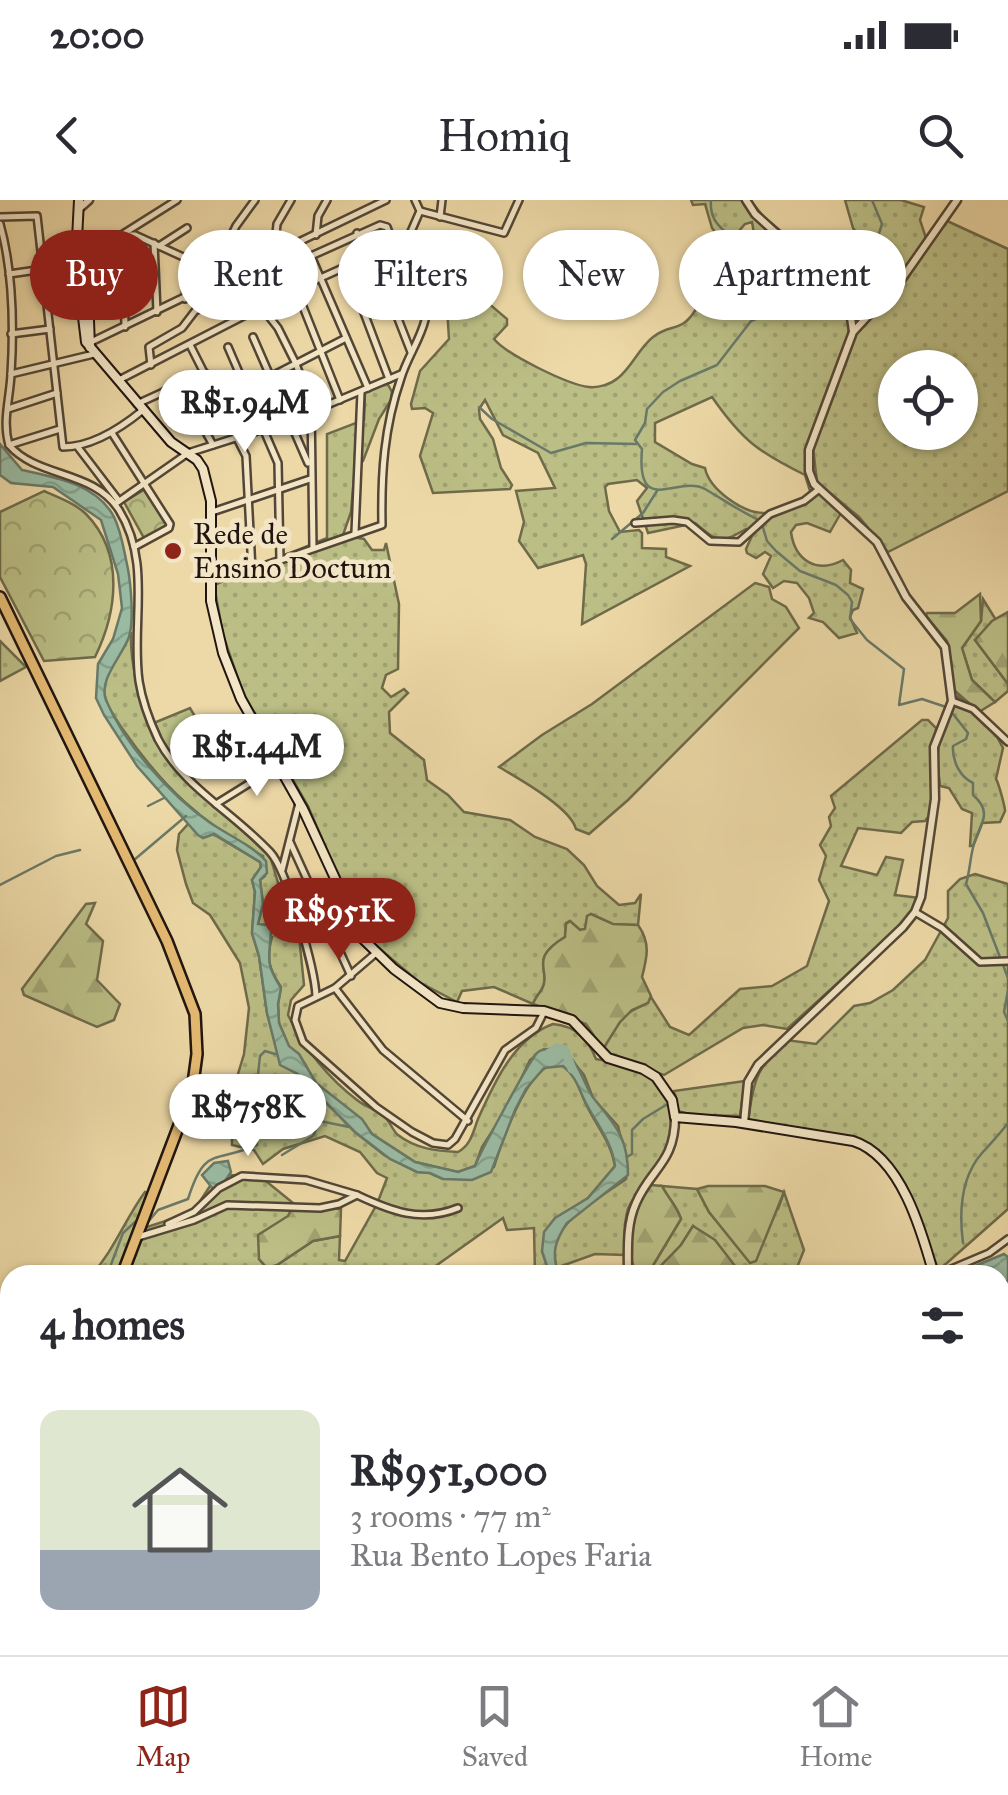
<!DOCTYPE html>
<meta charset="utf-8">
<style>
:root{--surface:#fff;--page:#f2f2f3;--text:#2b2b33;--muted:#7c7c81;--line:#e1e1e2;--accent:#8f2418}
body{margin:0;font-family:"IM FELL Great Primer",serif;background:var(--page);color:var(--text);height:100vh;display:flex;flex-direction:column;font-size:38px;white-space:nowrap}
*{box-sizing:border-box;margin:0}
p{font-size:32px;color:var(--muted)}
.icon{flex:none;width:55px;height:55px;fill:none;stroke:currentColor;stroke-width:2;stroke-linecap:round;stroke-linejoin:round}
.map{position:relative;flex:1;overflow:hidden}
.details{position:absolute;left:0px;top:1065px;width:1010px;height:390px;display:flex;flex-direction:column;background:var(--surface);border-radius:30px 30px 0 0;box-shadow:0 2px 8px #0004}
.details>*{flex:none}
.top-card{position:absolute;left:30px;top:30px;width:950px;height:90px;display:flex;gap:20px}
.buttons{position:absolute;left:878px;top:150px;display:grid;gap:20px}
.buttons a{display:grid;place-items:center;width:100px;height:100px;border-radius:50%;background:var(--surface);box-shadow:0 2px 8px #0004;font-size:50px}
.price{position:absolute;translate:-50% -85px;padding:0 22px;border-radius:35px;background:#fff;color:#222;font-size:32px;line-height:65px;filter:drop-shadow(0 2px 5px #0008)}
.price::after{content:'';position:absolute;left:50%;top:60px;width:30px;height:22px;margin-left:-15px;background:inherit;clip-path:polygon(0 0,100% 0,50% 100%)}
.price.selected{background:var(--accent);color:#fff}
ul{padding:0;list-style:none}
li{display:flex;align-items:center;gap:30px;height:250px;padding:0 40px}
li span{display:grid;place-items:center;flex:none;width:280px;height:200px;border-radius:20px;color:#555}
li>.icon{margin-inline-start:auto}
span .icon{width:120px;height:120px;fill:#fffc;stroke-width:1}
li b{font-size:42px}
h2{display:flex;justify-content:space-between;align-items:center;height:120px;padding:0 40px;font-size:42px}
.pill{padding:0 35px;border-radius:45px;background:var(--surface);box-shadow:0 2px 8px #0004;font-size:35px;line-height:90px}
.pill.selected{background:var(--accent);color:#fff}
.status{display:flex;justify-content:space-between;align-items:center;height:70px;padding:0 50px;background:var(--surface);direction:ltr}
.status svg{height:28px;fill:currentColor}
header{display:flex;justify-content:space-between;align-items:center;height:130px;padding:0 40px;background:var(--surface);font-size:45px;font-weight:600}
.dock{display:flex;justify-content:space-around;align-items:center;height:140px;border-top:2px solid var(--line);background:var(--surface);font-size:28px;color:var(--muted)}
.dock a{display:grid;justify-items:center;gap:5px}
.dock .selected{color:var(--accent)}
.map>svg:first-child{display:block}
.grass{fill:url(#grass-dots);stroke:#6e6a4a;stroke-width:2.5;fill-rule:evenodd}
.forest{fill:url(#forest-firs);stroke:#6e6a4a;stroke-width:2.5}
.park{fill:url(#park-crowns);stroke:#6e6a4a;stroke-width:2.5}
.water{fill:url(#water-waves);stroke:#697968;stroke-width:2.5}
.lines{fill:none;stroke-linecap:round;stroke-linejoin:round}
.stream{stroke:#697968;stroke-width:2.5}
.river{stroke:#9abba3;stroke-width:9}
.minor-casing{stroke:#534636;stroke-width:10}
.tertiary-casing{stroke:#534636;stroke-width:11}
.secondary-casing{stroke:#201510;stroke-width:12}
.primary-casing{stroke:#201510;stroke-width:14}
.minor{stroke:#f3e6c6;stroke-width:5}
.tertiary{stroke:#f3e6c6;stroke-width:6}
.secondary{stroke:#f3e6c6;stroke-width:8}
.primary{stroke:#e6bc74;stroke-width:9}
.poi-dot{fill:#8f2418;stroke:#f3e6c6;stroke-width:4}
.labels{text-anchor:middle;dominant-baseline:central;stroke-width:9;stroke-linejoin:round;paint-order:stroke}
.poi-label{font-size:30px;fill:#201510;stroke:#f3e6c6;text-anchor:start}
</style>
<div class="status"><b>20:00</b><svg viewBox="0 0 49 12"><path d="M0 12V9h3v3zM5 12V6h3v6zM10 12V3h3v9zM15 12V0h3v12zM26 1h20v11H26zM47 4h2v5h-2z"/></svg></div>
<header><svg class="icon" aria-label="back" viewBox="0 0 24 24"><path d="M15 5l-7 7 7 7"/></svg>Homiq<svg class="icon" aria-label="search" viewBox="0 0 24 24"><circle cx="10" cy="10" r="6"/><path d="M15 15l6 6"/></svg></header>
<div class="map">
<svg width="1008" height="1455" viewBox="0 0 1008 1455">
<defs>
<pattern id="grass-dots" width="8" height="8" patternUnits="userSpaceOnUse" patternTransform="scale(2.5)"><rect width="8" height="8" fill="#bbbe85"/><path d="M2 2h.1M6 6h.1" fill="none" stroke="#a0a272" stroke-width="1.8" stroke-linecap="round"/></pattern>
<pattern id="forest-firs" width="22" height="20" patternUnits="userSpaceOnUse" patternTransform="scale(2.5)"><rect width="22" height="20" fill="#bbbe85"/><path d="M5 1l3.5 6h-7zM16 11l3.5 6h-7z" fill="#a0a272"/></pattern>
<pattern id="park-crowns" width="20" height="18" patternUnits="userSpaceOnUse" patternTransform="scale(2.5)"><rect width="20" height="18" fill="#bbbe85"/><path d="M2 6a3 3 0 1 1 6 0M12 15a3 3 0 1 1 6 0" fill="none" stroke="#a0a272"/></pattern>
<pattern id="water-waves" width="16" height="10" patternUnits="userSpaceOnUse" patternTransform="scale(2.5)"><rect width="16" height="10" fill="#9abba3"/><path d="M0 5q4-4 8 0t8 0" fill="none" stroke="#84a08b"/></pattern>
</defs>
<rect width="100%" height="100%" fill="#edd9a7"/>
<filter id="stains"><feTurbulence type="fractalNoise" baseFrequency=".002" numOctaves="4"/><feColorMatrix values="0 0 0 0 .2 0 0 0 0 .09 0 0 0 0 .02 0 0 0 .5 -.17"/></filter>
<radialGradient id="worn" r=".72"><stop offset=".6" stop-color="#630" stop-opacity="0"/><stop offset="1" stop-color="#630" stop-opacity=".3"/></radialGradient>
<g class="grass">
<path d="M691,0H750L763,16L804,51L800,58L852,125L805,251C806,280 821,293 842,311L830,332L807,323L796,325L791,332C795,361 817,374 843,360L851,370L850,383L863,389L858,408L853,410L850,417L857,433L839,438L823,422L809,418L814,413L809,398L797,383L784,381L773,388L763,374L771,356L765,352L756,358L747,353L746,349L752,336L746,329C720,344 719,343 695,323L648,333L637,301L647,288L637,280L608,284L605,287L609,311L620,332L639,330L642,333V348L666,349V357L690,366L582,424L586,364L583,355L538,368L519,341L524,322L516,291L555,288L538,253L503,235L485,200L479,209L480,219L493,239L501,268L512,285L510,289L433,293L420,256L433,213L425,208L412,209L411,204L420,171L449,139L447,107L470,80L481,97L507,119V125L494,139C507,155 569,185 589,187C599,188 611,184 618,178C632,167 639,148 653,137C671,123 682,133 696,109L720,117C725,107 730,97 734,86C741,65 738,51 754,33L752,22L745,24L732,39L721,40L712,28L705,4L693,5ZM712,197C742,240 758,252 805,275L812,297C803,301 775,313 766,313C743,314 709,289 705,268L692,264L655,242V223Z"/>
<path d="M845,0H901L924,7L920,20L926,38C909,62 887,107 857,113L885,74V65L880,56L866,47L853,28Z"/>
<path d="M945,20L1008,49V291L888,352L859,317L817,282L813,248L846,153L857,132L907,77ZM895,168H960V232H895Z"/>
<path d="M386,181L392,192L391,200L379,219L363,261L355,267L351,312L343,335L364,339L372,350H384L386,343L399,404L398,469L386,475L382,488L391,497L404,489L408,493L389,512L390,533L424,560L427,580L448,595L464,612L510,620L535,637L567,649L584,665L597,686L619,705L635,703L641,694L638,725H613L591,715L585,729L580,730L570,721L566,723L565,737C527,760 552,770 542,789C539,794 535,798 533,804L494,787L462,791L457,802L419,782L373,743L348,699L308,606L243,493L223,435L214,385L327,338V234L364,220L365,191Z"/>
<path d="M755,383L769,387L772,399L786,407L799,428L628,600L589,634L576,629C570,607 519,579 499,567L542,535L592,504Z"/>
<path d="M983,399L996,420L975,440L1008,484V491L995,502L972,480L962,448L981,421Z"/>
<path d="M131,432C130,465 139,494 149,525L190,508L212,545L177,570L270,656L279,686L298,726L304,785L291,800L288,815C304,847 328,878 357,900C365,907 377,909 384,916C390,921 392,930 398,935C416,949 437,951 458,952C471,945 473,932 478,919C494,883 514,838 553,824C576,826 588,839 596,859C607,861 639,869 648,874C680,893 675,937 659,965C650,981 635,991 628,1009C623,1023 625,1041 624,1055L595,1054L556,1068C555,1060 553,1051 555,1043C560,1020 607,993 626,979L628,969L618,926L593,898L584,875L565,852L544,849L530,860L507,908L482,947L475,966L458,972L415,962L372,934L361,919L316,883L299,854L289,847L279,823L278,804L281,787C269,769 266,759 272,737L258,724L263,704L260,680L265,676L263,656C201,623 164,588 124,531C116,519 104,504 104,489C105,471 123,449 131,432Z"/>
<path d="M0,441L26,467L0,481Z"/>
<path d="M958,496L995,525V533L1003,548L996,579C999,584 1005,607 1005,611L1000,622L982,623L973,646H970L972,613L962,609L949,588L940,586L937,560L939,544Z"/>
<path d="M922,520H928L936,528L932,612L925,621L912,622L901,633L858,628L841,666L877,675L886,657L903,660L895,695L920,698L906,721L787,829L763,825L743,828L664,875L618,860L603,849C611,837 617,820 630,812C639,806 644,807 651,797L670,827L689,835L740,789L772,786L807,766L829,701L819,680L826,656L820,645L831,626L829,617L835,608L831,596Z"/>
<path d="M189,623L203,637L213,634L260,662L261,667L252,680L255,692L252,733L259,756L267,813L281,865L298,874L355,932L384,955L417,972L430,973L443,979L494,967C500,947 535,839 568,870C579,879 580,892 586,904C596,926 611,941 615,966L588,998L579,1004L542,1051L550,1075H535L534,1028L507,1030L503,1018L423,1075H125L144,1028L193,1012L210,986L230,975L261,977L293,1003L291,1012L259,1059L267,1068L277,1065L313,1041L340,1036L339,1060L345,1061L377,1004L387,978L377,973L360,952L325,936L283,949L263,964L254,950L232,945V894L244,854L249,808L240,763L210,715L193,703L186,684L177,650L179,634Z"/>
<path d="M975,674L1008,684V1009L939,1070L900,986L867,948L851,942L817,940L739,924L749,915C754,877 758,868 786,840L816,844L854,806L870,803L893,790L925,760L948,718V691L960,679Z"/>
<path d="M745,881L740,916L692,915L678,911L674,891Z"/>
<path d="M662,986L697,989L709,1012L727,1033L778,1009L784,992L804,1050L794,1075H742L693,1026L681,1045L653,1074L652,1067L681,1019C677,1006 668,998 662,986Z"/>
<path d="M145,992L149,993L117,1075H91C114,1051 125,1019 145,992Z"/>
<path d="M1000,1135L1008,1136V1280L1000,1284Z"/>
<path d="M1008,1334V1398L1000,1396V1337Z"/>
<path d="M458,1445H524L491,1455H459Z"/>
<path d="M576,1445H660V1455H587Z"/>
<path d="M785,1445H918L919,1455H784Z"/>
</g>
<g class="forest">
<path d="M980,394L981,421L962,448L972,480L995,502L979,512L954,490L947,441L926,416L927,413H955Z"/>
<path d="M1008,412V484L975,440L992,421Z"/>
<path d="M95,703L86,724L103,741L97,780L120,804L114,820L97,827L24,795L22,789L86,704Z"/>
<path d="M591,714L613,724L638,725C651,743 647,758 642,777L651,796L648,803L632,810L620,822L603,849L586,824L533,804C535,798 539,794 542,789C552,770 527,760 565,737L566,724L570,721L580,730L585,729L587,716Z"/>
<path d="M651,985L662,986C668,998 677,1006 681,1019L652,1067L653,1074L681,1045L693,1026L715,1040L742,1075H639C619,1050 634,1008 651,985Z"/>
<path d="M708,986H765L784,992L756,1061L750,1063L709,1012L697,989Z"/>
<path d="M293,1006L341,1009L340,1036L313,1041L277,1065L267,1068L259,1059L258,1035L288,1016Z"/>
<path d="M0,1238C16,1262 10,1284 0,1309Z"/>
<path d="M660,1445H713V1446L710,1455H660Z"/>
</g>
<g class="park">
<path d="M147,288L168,326L144,338L124,302Z"/>
<path d="M44,291C58,297 76,304 86,314C125,354 117,412 95,457L44,461L0,377V312Z"/>
</g>
<g class="water">
<path d="M0,244L22,270C54,277 97,284 114,317C122,333 124,352 128,369C131,386 134,421 129,437C122,456 98,480 106,500C125,545 170,595 209,622C226,634 252,645 266,661L267,673L260,680L263,704L258,724L267,725L271,731C269,760 265,763 281,788L278,804L279,823L289,846L299,854L316,883L362,919L372,934L415,962L458,972L475,966C479,955 531,857 538,852C546,847 560,849 567,854C582,867 584,887 595,900C616,926 628,938 628,975L567,1023C555,1041 551,1053 559,1075H550L542,1051L544,1032L555,1018L588,998L615,966C612,943 599,927 588,907C579,892 578,878 563,866L544,868L526,889L515,910L491,972L472,980L443,979L430,973L417,972L390,959L355,932L298,874L280,865L267,813L259,756L252,733L255,692L252,680L261,667L260,662L214,634L203,638L198,635L137,566L104,515L96,498L98,464L113,439L122,408L118,374L101,320L53,287L11,283L0,275Z"/>
<path d="M228,961L231,972L223,984L213,989L202,975L214,963Z"/>
<path d="M1004,1054L1008,1057V1081L1000,1082V1075H966L965,1070Z"/>
</g>
<g class="lines">
<g class="stream">
<path d="M711,0C709,26 726,28 739,47C751,65 751,98 751,120"/>
<path d="M823,79L853,55L874,49L882,24L872,0"/>
<path d="M816,83L770,113L751,121L717,165L680,181L663,192L647,209L645,223L635,240L642,249C636,319 678,274 705,289C724,300 741,312 761,321L767,341L776,351L800,371L836,385L848,395L852,402L850,419L867,440L904,469L899,505L922,499L946,507"/>
<path d="M479,207L492,219L551,253L586,243L636,244"/>
<path d="M612,339L643,313L657,291"/>
<path d="M953,514L968,533L966,539L953,546C952,561 960,577 973,583V595C993,612 981,624 974,644C970,657 970,671 966,684L983,713L1008,778"/>
<path d="M148,606L164,598"/>
<path d="M134,660L186,616"/>
<path d="M0,685L56,656L80,650"/>
<path d="M1008,790L1004,812L1008,821"/>
<path d="M282,955L313,936L320,921L349,927"/>
<path d="M627,957L632,954V930L643,919L666,905"/>
<path d="M148,1022L158,1010L188,999C205,945 214,964 257,945L255,903L260,856L265,851L275,854"/>
<path d="M963,1043C959,1012 960,978 982,953C991,943 1000,934 1008,923"/>
<path d="M107,1075L123,1033L135,1022"/>
</g>
<path class="river" d="M548,854L557,848L565,850L572,869"/>
<g class="minor-casing">
<g id="minor">
<path d="M291,0L277,24L275,44L296,89L340,200"/>
<path d="M420,11L504,33L519,0"/>
<path d="M0,17L37,16L63,247C92,247 121,228 143,210"/>
<path d="M440,17L442,0"/>
<path d="M0,24C13,71 14,125 11,174C10,198 2,221 9,245C37,278 94,270 119,310C152,363 131,423 139,481C142,500 150,522 158,539C183,587 234,613 270,652C287,670 315,769 316,796"/>
<path d="M357,33L367,55"/>
<path d="M79,35H135L227,77"/>
<path d="M316,35L318,16L327,0"/>
<path d="M154,43L157,112"/>
<path d="M159,46L187,28"/>
<path d="M372,52L411,152"/>
<path d="M346,65L389,179"/>
<path d="M9,74L44,69"/>
<path d="M245,86L278,128L296,164L311,205L313,348"/>
<path d="M205,88L236,26L255,0"/>
<path d="M185,99L188,59"/>
<path d="M125,127L123,34L177,0"/>
<path d="M11,134L50,129"/>
<path d="M253,137L308,263"/>
<path d="M89,143L386,0"/>
<path d="M190,145L246,256L252,370L382,325C381,274 384,227 401,178C407,158 420,140 425,120L403,50L420,11L415,0"/>
<path d="M228,147L278,263L280,360"/>
<path d="M151,165L149,147L182,128L195,111L285,66"/>
<path d="M11,174L94,154"/>
<path d="M119,180L296,89L405,40"/>
<path d="M368,188L311,56L380,25L387,27L393,44"/>
<path d="M165,191L177,205L189,202L213,245"/>
<path d="M218,198L270,177L346,138"/>
<path d="M137,204L205,173"/>
<path d="M8,209L57,193"/>
<path d="M112,233L170,324L169,328L134,347"/>
<path d="M9,245L60,229"/>
<path d="M77,246L119,301"/>
<path d="M115,304L188,253L289,221L401,174"/>
<path d="M212,312L310,279"/>
<path d="M635,323L673,320L687,322L710,341L739,342L770,314L804,301L818,290"/>
<path d="M355,333L361,192"/>
<path d="M952,501L973,509L1008,542"/>
<path d="M216,604L277,566"/>
<path d="M290,642L351,776"/>
<path d="M282,670L299,603"/>
<path d="M915,712L942,728L980,762L1008,761"/>
<path d="M376,753L335,788L298,806L295,820L303,842L376,907L412,932L433,943L448,945L455,939L505,850L536,828L544,812"/>
<path d="M335,788L383,850L468,921"/>
<path d="M168,1024L194,1012L219,988L242,976L306,980L357,995"/>
<path d="M138,1037L194,1020L227,1005L320,1008L339,1004L357,995C391,1011 421,1023 458,1008"/>
<path d="M937,1075L989,1053L1008,1039"/>
<path d="M0,1332L10,1311"/>
<path d="M0,1351L10,1350"/>
<path d="M935,1445V1455"/>
</g>
</g>
<g class="tertiary-casing">
<g id="tertiary">
<path d="M746,0L755,14L797,52L851,118L853,131"/>
<path d="M81,7L89,0"/>
<path d="M744,923L748,882L758,865L903,727L915,712L921,697L935,599L934,547L952,501L945,447L906,397L877,342L814,284L809,271V250L853,132L901,80L957,0"/>
<path d="M628,1075C628,1051 626,1025 636,1003C651,968 675,963 675,917"/>
<path d="M454,1445L455,1455"/>
</g>
</g>
<g class="secondary-casing">
<g id="secondary">
<path d="M79,0L76,59L86,142L171,242L197,260L203,269L211,301V401L223,453L241,499L303,609L363,739L394,769L440,803L463,808L544,811L572,820L608,858L643,869L656,877L672,900L675,917L736,922L853,941C901,956 922,1032 934,1075"/>
<path d="M79,37L88,94L90,147"/>
<path d="M1000,1136L1008,1138"/>
</g>
</g>
<g class="primary-casing">
<g id="primary">
<path d="M0,397L167,741L195,814L197,854L192,891L122,1075"/>
<path d="M293,1445L296,1455"/>
</g>
</g>
<use href="#minor" class="minor"/>
<use href="#tertiary" class="tertiary"/>
<use href="#secondary" class="secondary"/>
<use href="#primary" class="primary"/>
</g>
<circle class="poi-dot" cx="173" cy="351" r="10"/>
<g class="labels">
<g class="poi-label">
<text x="193" y="334">Rede de<tspan x="193" dy="34">Ensino Doctum</tspan></text>
</g>
</g>
<rect width="100%" height="100%" filter="url(#stains)"/>
<rect width="100%" height="100%" fill="url(#worn)"/>
</svg>
<div class="buttons">
<a><svg class="icon" aria-label="locate" viewBox="0 0 24 24"><circle cx="12" cy="12" r="6"/><path d="M12 2v4M12 18v4M2 12h4M18 12h4"/></svg></a>
</div>
<b class="price" style="left:245px;top:255px">R$1.94M</b>
<b class="price" style="left:257px;top:599px">R$1.44M</b>
<b class="price selected" style="left:339px;top:763px">R$951K</b>
<b class="price" style="left:248px;top:959px">R$758K</b>
<div class="top-card">
<a class="pill selected">Buy</a>
<a class="pill">Rent</a>
<a class="pill">Filters</a>
<a class="pill">New</a>
<a class="pill">Apartment</a>
</div>
<section class="details">
<h2>4 homes<svg class="icon" aria-label="filters" viewBox="0 0 24 24"><path d="M4 7h16M4 17h16"/><circle cx="9" cy="7" r="2"/><circle cx="15" cy="17" r="2"/></svg></h2>
<ul>
<li><span style="background:linear-gradient(#dfe7d0 70%,#9aa5b1 0)"><svg class="icon" aria-label="home" viewBox="0 0 24 24"><path d="M3 11l9-7 9 7M6 9v11h12V9"/></svg></span><div><b>R$951,000</b><p>3 rooms · 77 m²</p><p>Rua Bento Lopes Faria</p></div></li>
</ul>
</section>
</div>
<nav class="dock">
<a class="selected"><svg class="icon" aria-label="map" viewBox="0 0 24 24"><path d="M3 6l6-2 6 2 6-2v14l-6 2-6-2-6 2zM9 4v14M15 6v14"/></svg>Map</a>
<a><svg class="icon" aria-label="saved" viewBox="0 0 24 24"><path d="M7 4h10v16l-5-4-5 4z"/></svg>Saved</a>
<a><svg class="icon" aria-label="home" viewBox="0 0 24 24"><path d="M3 11l9-7 9 7M6 9v11h12V9"/></svg>Home</a>
</nav>
